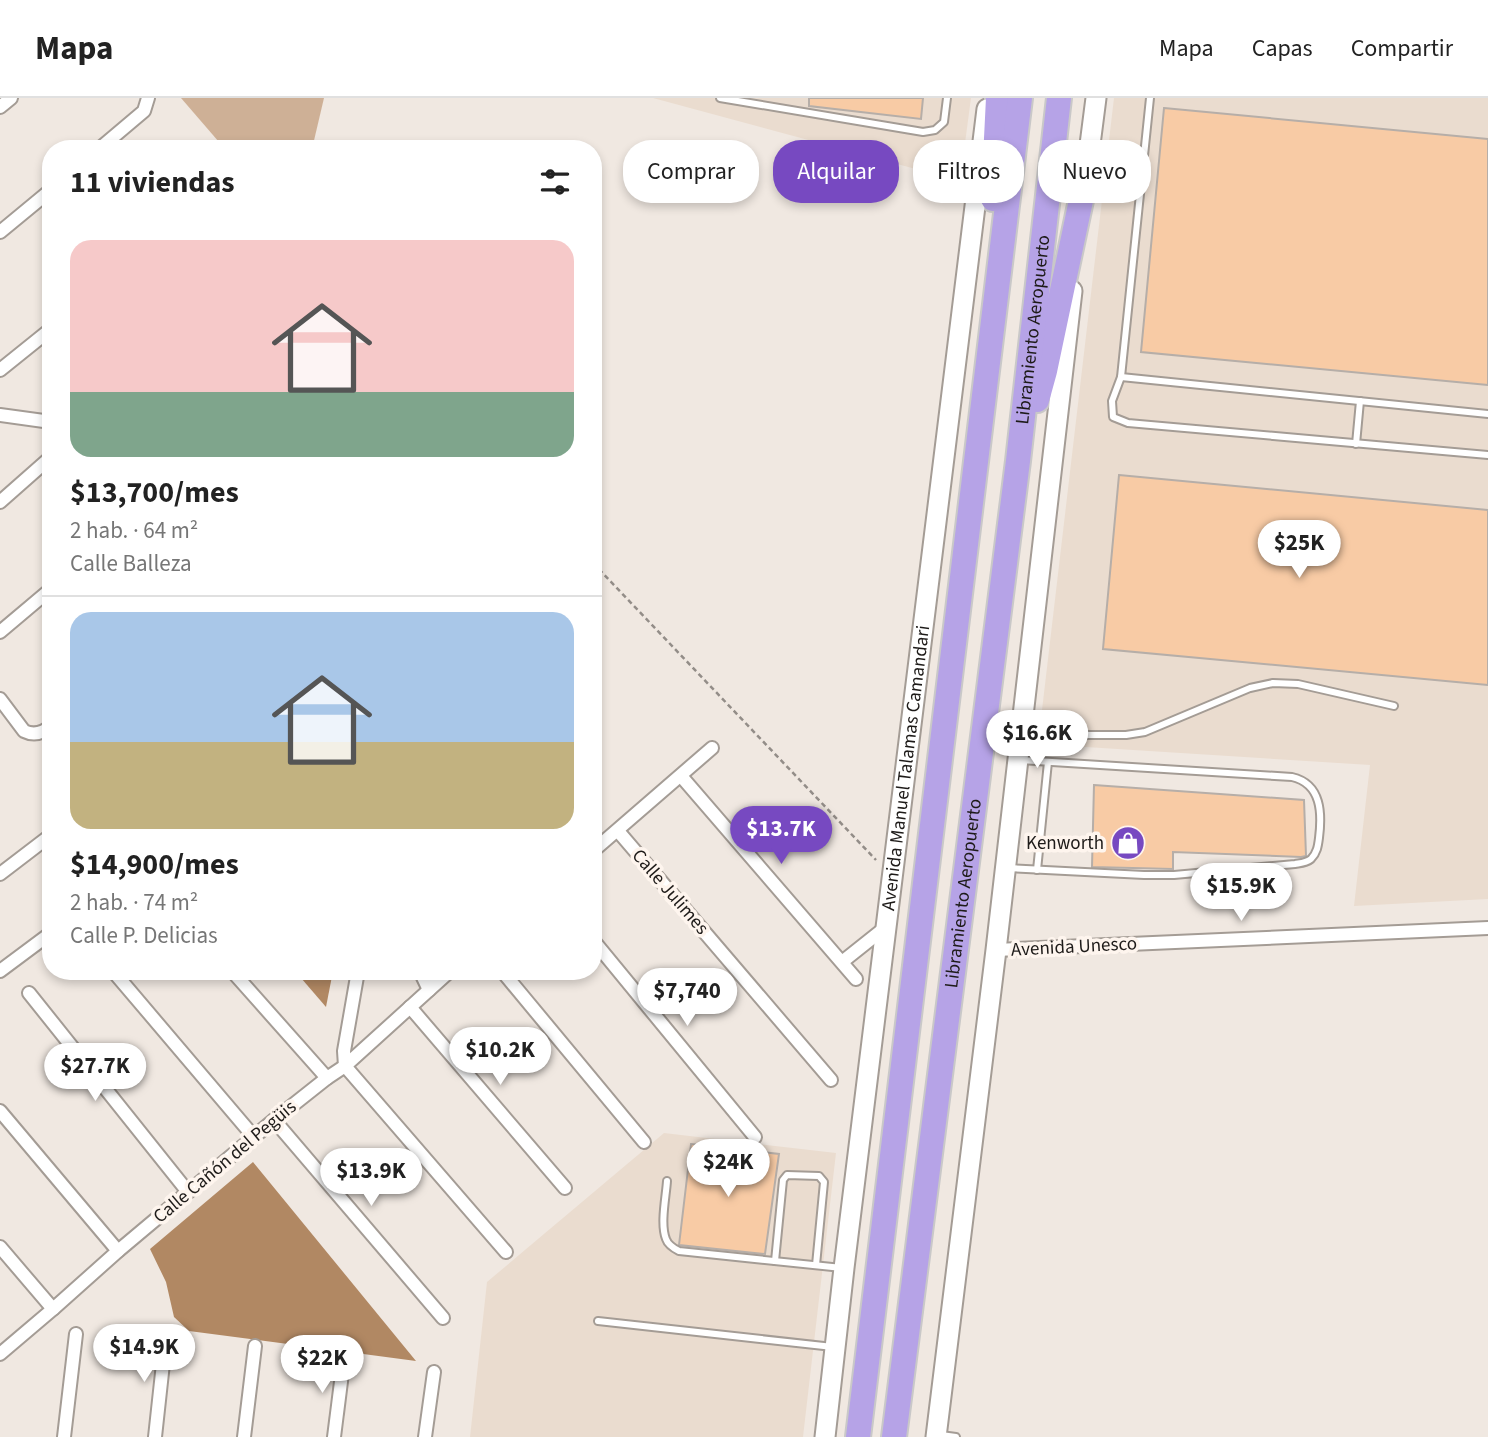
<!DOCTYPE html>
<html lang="es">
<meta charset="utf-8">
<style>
:root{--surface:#fff;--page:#f6f6f6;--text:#222;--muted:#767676;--line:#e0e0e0;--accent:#7749c1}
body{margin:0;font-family:"Source Sans 3",sans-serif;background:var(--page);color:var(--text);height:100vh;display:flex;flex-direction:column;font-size:26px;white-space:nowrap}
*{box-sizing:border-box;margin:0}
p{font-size:23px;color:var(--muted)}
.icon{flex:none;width:38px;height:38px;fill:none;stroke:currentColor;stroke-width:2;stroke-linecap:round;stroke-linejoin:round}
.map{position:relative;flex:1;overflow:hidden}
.drawer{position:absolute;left:42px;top:42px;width:560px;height:840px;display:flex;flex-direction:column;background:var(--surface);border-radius:28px;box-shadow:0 4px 10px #0003}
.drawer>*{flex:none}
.top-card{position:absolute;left:623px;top:42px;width:665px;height:63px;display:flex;gap:14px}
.price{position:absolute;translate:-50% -60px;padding:0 16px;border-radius:24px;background:#fff;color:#222;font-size:23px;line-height:46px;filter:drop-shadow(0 2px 4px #0008)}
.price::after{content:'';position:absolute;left:50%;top:42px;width:21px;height:16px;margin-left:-10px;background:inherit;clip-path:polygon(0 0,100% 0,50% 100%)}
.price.selected{background:var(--accent);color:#fff}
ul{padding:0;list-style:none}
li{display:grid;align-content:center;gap:14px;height:371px;padding:0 28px}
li+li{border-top:2px solid var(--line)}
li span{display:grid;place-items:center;height:217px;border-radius:21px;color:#555}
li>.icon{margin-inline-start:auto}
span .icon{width:126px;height:126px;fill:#fffc;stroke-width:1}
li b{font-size:30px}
h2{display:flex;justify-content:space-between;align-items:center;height:84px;padding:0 28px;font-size:30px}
.tag{padding:0 24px;border-radius:28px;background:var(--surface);box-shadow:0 4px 10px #0003;font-size:24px;line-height:63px}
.tag.selected{background:var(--accent);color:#fff}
header{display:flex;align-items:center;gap:42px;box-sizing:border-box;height:98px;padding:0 35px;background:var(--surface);border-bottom:2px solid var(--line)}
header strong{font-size:33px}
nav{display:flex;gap:38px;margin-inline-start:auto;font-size:24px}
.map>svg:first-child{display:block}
.built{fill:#eadccf}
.green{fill:#ceb096}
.water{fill:#b18863}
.building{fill:#f8cba5;stroke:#b6aea8;stroke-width:2}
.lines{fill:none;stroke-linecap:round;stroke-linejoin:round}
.lane-casing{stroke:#a49c95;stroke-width:10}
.street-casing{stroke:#a49c95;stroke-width:16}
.secondary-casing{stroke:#a49c95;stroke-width:23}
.highway-casing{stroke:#c9c8c8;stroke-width:28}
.path{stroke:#938d88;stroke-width:2.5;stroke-dasharray:5 3.5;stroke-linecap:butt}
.lane{stroke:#fff;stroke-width:6}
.street{stroke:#fff;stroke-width:12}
.secondary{stroke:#fff;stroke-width:19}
.highway{stroke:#b6a3e7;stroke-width:24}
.labels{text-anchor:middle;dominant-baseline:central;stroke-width:7;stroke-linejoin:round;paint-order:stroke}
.street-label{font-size:19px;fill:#1e1b19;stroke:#fef5ee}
.poi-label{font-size:19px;fill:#1e1b19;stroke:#fef5ee;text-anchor:end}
</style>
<header>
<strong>Mapa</strong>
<nav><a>Mapa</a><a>Capas</a><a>Compartir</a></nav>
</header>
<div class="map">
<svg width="1488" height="1339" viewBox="0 0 1488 1339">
<rect width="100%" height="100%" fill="#f0e8e1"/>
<g class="built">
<path d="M653,0H971L960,83Z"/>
<path d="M1114,0H1488V801L1354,808L1370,667L1038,646Z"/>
<path d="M664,1035L836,1055L803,1339H470L487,1184Z"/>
</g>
<path class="green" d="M181,0H324L312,51H225Z"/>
<g class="water">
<path d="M295,873H333L326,909Z"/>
<path d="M253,1064L416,1263L189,1233L174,1219L166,1184L150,1151Z"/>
</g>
<g class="building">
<path d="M809,0H923L921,21L809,8Z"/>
<path d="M1164,10L1488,41V287L1141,254Z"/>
<path d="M1119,377L1488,412V587L1103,551Z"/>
<path d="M1094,687L1304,702L1306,758L1301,759L1173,754V771L1092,769Z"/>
<path d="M691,1046L779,1056L765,1156L679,1147Z"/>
</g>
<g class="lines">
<g class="lane-casing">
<g id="lane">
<path d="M720,0L923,34L935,32L944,24L947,0"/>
<path d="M1150,0L1121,279L1112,303L1113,319L1128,325L1488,357"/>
<path d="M1121,279L1488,316"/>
<path d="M1356,346L1360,303"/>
<path d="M1022,637H1126L1145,634L1250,590L1273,585L1298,586L1394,608"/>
<path d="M1008,770L1144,777H1174L1295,766C1301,765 1306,765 1311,761C1317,755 1318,748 1319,740C1322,716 1322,686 1292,679L1020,662"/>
<path d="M1037,772L1048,664"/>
<path d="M667,1083C666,1099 660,1126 666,1141C668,1147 673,1150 679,1153L842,1170"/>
<path d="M775,1163L783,1082L787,1077L819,1078L824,1084L816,1167"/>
<path d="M598,1223L833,1249"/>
<path d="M941,1337L956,1339"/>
</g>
</g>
<g class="street-casing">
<g id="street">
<path d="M0,9L11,0"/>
<path d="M99,51L144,13L148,0"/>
<path d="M0,134L51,92"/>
<path d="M0,272L51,231"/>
<path d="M0,317L51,324"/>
<path d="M0,404L51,359"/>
<path d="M0,534L51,491"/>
<path d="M0,601L24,633C34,638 43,635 51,628"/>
<path d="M681,678L856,881"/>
<path d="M618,733L831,982"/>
<path d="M593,753L712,650"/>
<path d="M0,776L51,737"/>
<path d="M593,842L755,1039"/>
<path d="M996,852L1488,830"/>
<path d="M842,864L886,829"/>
<path d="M0,873L51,835"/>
<path d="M113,873L254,1039"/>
<path d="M232,873L327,980"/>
<path d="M358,873L344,953L345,968L506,1154"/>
<path d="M420,873L429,892"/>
<path d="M502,873L644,1044"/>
<path d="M29,895L188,1094"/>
<path d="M410,909L565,1090"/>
<path d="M0,1013L118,1153"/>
<path d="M274,1022L443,1220"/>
<path d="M0,1149L53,1211"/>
<path d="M0,1256L53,1211L118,1153L274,1022L327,980L345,968L450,873"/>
<path d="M64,1339L76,1236"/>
<path d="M155,1339L166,1238"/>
<path d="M244,1339L255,1248"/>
<path d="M334,1339L344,1260"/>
<path d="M425,1339L434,1274"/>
</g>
</g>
<g class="secondary-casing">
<g id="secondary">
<path d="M1083,101L1096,0"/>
<path id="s1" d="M825,1339L844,1170L987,11"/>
<path d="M936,1339L996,852L1072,193"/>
</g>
</g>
<g class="highway-casing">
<g id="highway">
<path d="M993,101L998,0"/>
<path d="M1037,302L1045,273L1084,88"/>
<path d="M858,1339L1020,0"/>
<path id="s2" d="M894,1339L1018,363L1059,0"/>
</g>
</g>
<path class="path" d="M593,465L876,762"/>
<use href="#lane" class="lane"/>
<use href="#street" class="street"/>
<use href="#secondary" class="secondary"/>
<use href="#highway" class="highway"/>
</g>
<defs>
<g id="shop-disc" transform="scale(1.75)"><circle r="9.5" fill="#7749c1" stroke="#fef5ee"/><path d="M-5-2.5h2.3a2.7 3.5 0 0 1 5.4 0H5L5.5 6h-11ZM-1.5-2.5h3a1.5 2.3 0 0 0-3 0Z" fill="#fff"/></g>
</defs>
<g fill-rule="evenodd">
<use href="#shop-disc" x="1128" y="745"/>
</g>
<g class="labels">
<g class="street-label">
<text stroke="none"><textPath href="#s2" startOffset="1116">Libramiento Aeropuerto</textPath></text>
<text stroke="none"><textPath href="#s1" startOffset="674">Avenida Manuel Talamas Camandari</textPath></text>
<text transform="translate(670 794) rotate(49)">Calle Julimes</text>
<text stroke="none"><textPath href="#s2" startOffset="548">Libramiento Aeropuerto</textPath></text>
<text transform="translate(1074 849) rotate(-3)">Avenida Unesco</text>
<text transform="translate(225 1064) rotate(-40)">Calle Cañón del Pegüis</text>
</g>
<g class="poi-label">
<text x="1104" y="745">Kenworth</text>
</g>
</g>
</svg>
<b class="price" style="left:1299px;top:482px">$25K</b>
<b class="price" style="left:1037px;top:672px">$16.6K</b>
<b class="price selected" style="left:781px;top:768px">$13.7K</b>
<b class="price" style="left:1241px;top:825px">$15.9K</b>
<b class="price" style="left:687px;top:930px">$7,740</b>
<b class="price" style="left:500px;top:989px">$10.2K</b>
<b class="price" style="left:95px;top:1005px">$27.7K</b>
<b class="price" style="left:728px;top:1101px">$24K</b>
<b class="price" style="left:371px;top:1110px">$13.9K</b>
<b class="price" style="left:144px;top:1286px">$14.9K</b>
<b class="price" style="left:322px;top:1297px">$22K</b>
<div class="top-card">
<a class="tag">Comprar</a>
<a class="tag selected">Alquilar</a>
<a class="tag">Filtros</a>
<a class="tag">Nuevo</a>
</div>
<section class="drawer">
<h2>11 viviendas<svg class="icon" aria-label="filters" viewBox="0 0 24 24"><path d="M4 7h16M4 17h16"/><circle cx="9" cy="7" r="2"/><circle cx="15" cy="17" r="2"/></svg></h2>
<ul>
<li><span style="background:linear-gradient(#f6c9c9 70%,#7fa58c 0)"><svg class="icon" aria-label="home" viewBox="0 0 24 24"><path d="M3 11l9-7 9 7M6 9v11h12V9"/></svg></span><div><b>$13,700/mes</b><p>2 hab. · 64 m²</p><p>Calle Balleza</p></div></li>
<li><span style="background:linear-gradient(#a9c7e8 60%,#c2b280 0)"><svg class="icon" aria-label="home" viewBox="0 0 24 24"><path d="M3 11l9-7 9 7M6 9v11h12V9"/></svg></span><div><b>$14,900/mes</b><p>2 hab. · 74 m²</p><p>Calle P. Delicias</p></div></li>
</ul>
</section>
</div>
